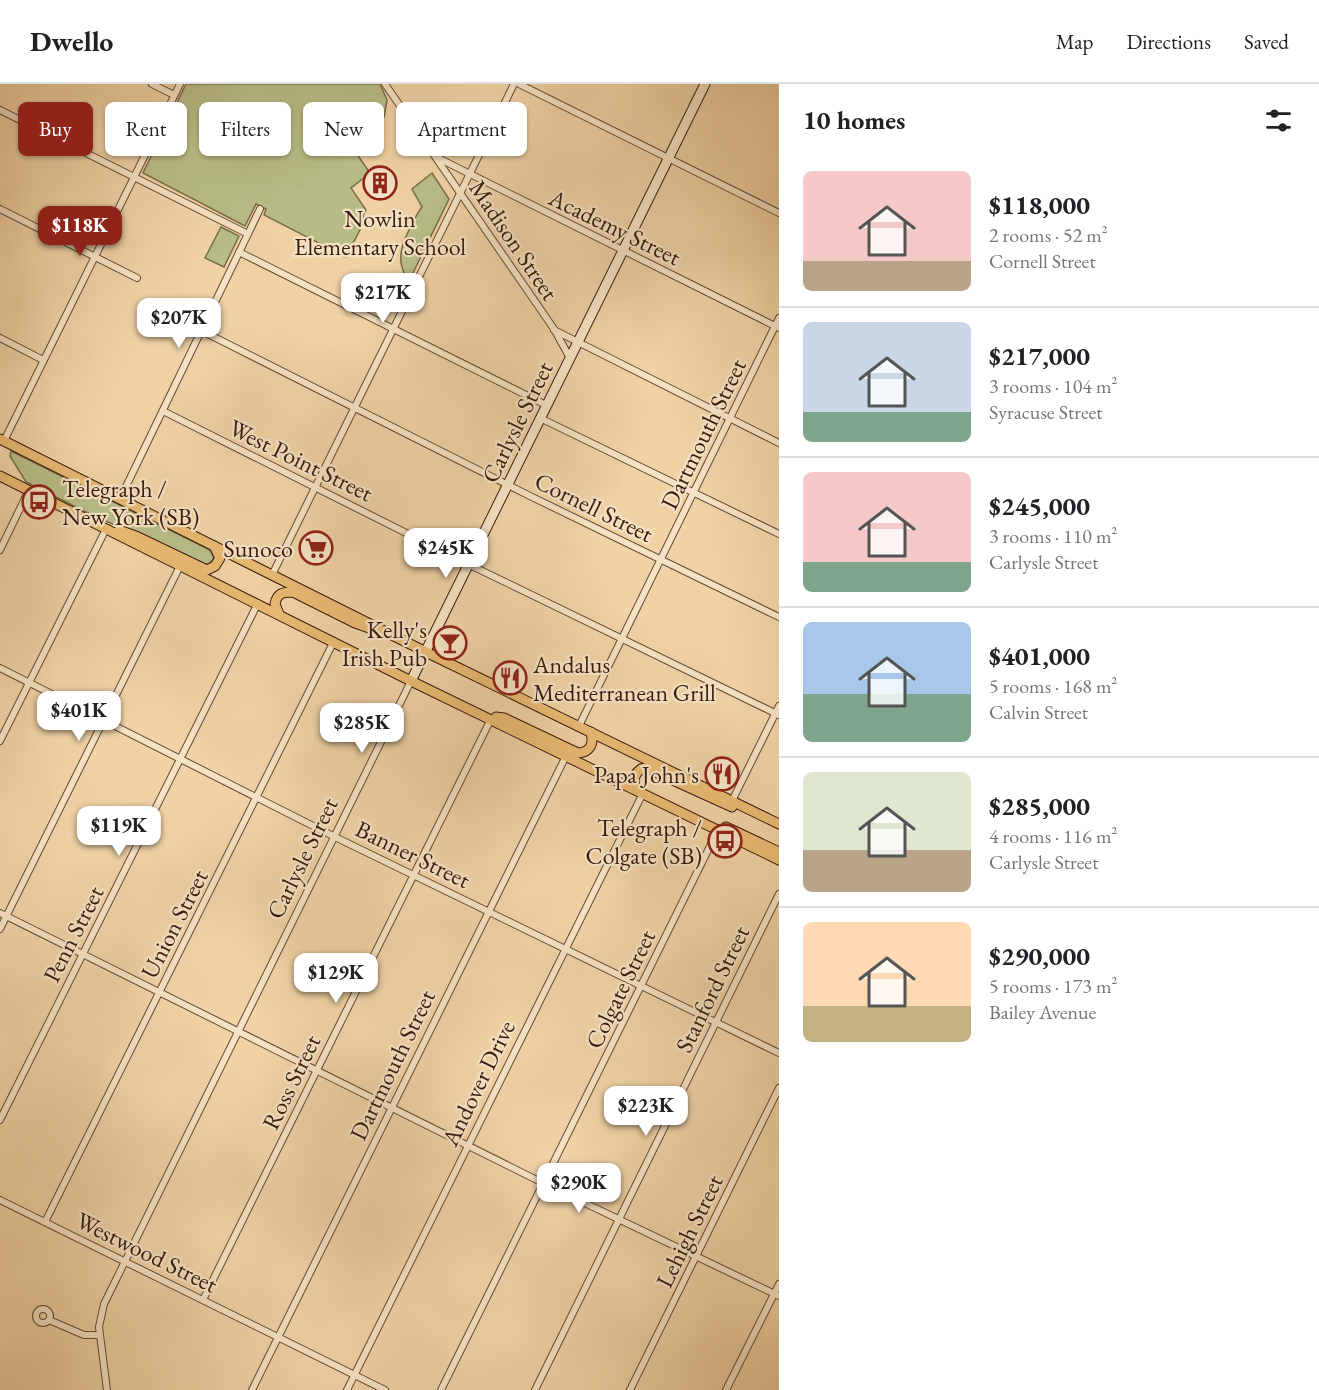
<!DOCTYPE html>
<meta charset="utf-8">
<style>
:root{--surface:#fff;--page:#f6f6f6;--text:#202124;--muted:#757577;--line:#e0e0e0;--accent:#8f2418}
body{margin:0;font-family:"EB Garamond",serif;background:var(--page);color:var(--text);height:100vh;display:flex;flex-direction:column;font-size:22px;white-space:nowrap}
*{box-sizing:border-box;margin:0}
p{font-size:20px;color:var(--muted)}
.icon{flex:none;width:33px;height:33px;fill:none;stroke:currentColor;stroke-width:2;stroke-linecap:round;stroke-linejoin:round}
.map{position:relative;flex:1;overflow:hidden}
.side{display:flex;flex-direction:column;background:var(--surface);width:540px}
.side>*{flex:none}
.banner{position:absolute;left:18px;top:18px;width:570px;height:54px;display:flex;gap:12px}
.price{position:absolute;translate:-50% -51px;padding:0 14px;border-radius:12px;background:#fff;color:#222;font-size:20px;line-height:39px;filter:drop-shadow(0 2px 3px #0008)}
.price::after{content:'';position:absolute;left:50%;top:36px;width:18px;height:14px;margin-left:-9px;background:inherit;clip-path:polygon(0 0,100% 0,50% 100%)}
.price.current{background:var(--accent);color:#fff}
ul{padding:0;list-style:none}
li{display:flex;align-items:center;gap:18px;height:150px;padding:0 24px}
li+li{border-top:2px solid var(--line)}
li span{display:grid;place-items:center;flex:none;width:168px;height:120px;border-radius:9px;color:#555}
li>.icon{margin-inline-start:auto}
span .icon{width:72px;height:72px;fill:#fffc;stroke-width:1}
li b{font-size:26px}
h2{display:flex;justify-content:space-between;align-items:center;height:72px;padding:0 24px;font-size:26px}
.tag{padding:0 21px;border-radius:9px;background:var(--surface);box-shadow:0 2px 4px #0004;font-size:21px;line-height:54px}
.tag.current{background:var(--accent);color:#fff}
header{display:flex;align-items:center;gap:36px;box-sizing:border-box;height:84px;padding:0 30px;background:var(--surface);border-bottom:2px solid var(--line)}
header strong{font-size:28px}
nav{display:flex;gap:33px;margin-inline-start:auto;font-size:21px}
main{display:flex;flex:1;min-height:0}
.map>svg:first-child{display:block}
.green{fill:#b8bd87;stroke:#786c4a;stroke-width:1.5}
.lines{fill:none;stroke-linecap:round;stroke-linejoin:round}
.street-casing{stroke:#664832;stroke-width:8}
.secondary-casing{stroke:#381a0c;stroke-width:11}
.primary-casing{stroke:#381a0c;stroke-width:11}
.street{stroke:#f5e2c4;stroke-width:6}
.secondary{stroke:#f5e2c4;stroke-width:9}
.primary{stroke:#e8b972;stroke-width:9}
.labels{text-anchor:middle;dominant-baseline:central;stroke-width:4.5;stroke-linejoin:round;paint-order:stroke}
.poi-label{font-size:24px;fill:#381a0c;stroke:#f5e2c4;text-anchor:end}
.street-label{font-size:24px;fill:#381a0c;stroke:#f5e2c4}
</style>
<header>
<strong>Dwello</strong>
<nav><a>Map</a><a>Directions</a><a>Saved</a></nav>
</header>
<main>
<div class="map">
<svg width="779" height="1306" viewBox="0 0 779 1306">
<rect width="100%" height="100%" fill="#f0d2a5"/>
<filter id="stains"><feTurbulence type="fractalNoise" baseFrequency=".00333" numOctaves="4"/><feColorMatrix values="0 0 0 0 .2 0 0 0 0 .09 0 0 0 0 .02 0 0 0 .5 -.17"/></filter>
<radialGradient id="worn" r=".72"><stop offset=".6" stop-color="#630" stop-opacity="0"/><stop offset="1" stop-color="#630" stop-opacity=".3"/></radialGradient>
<g class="green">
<path d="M186,0H380L387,16L384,33L350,60L370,89L351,104L366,126L363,131L364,138L346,173L264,131L266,125L256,120L245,142L143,89Z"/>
<path d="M432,89L449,115L409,197C395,178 401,162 410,144C414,137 417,129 422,123L412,105Z"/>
<path d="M221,143L239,152L224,183L205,174Z"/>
<path d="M11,367L210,466L214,474L210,479L205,481L90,430L26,398L10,372Z"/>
</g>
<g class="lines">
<g class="street-casing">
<g id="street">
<path d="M152,0L174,11"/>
<path d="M385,0L554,245L570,274"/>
<path d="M519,0L779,129"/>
<path d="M0,26L248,150"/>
<path d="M436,73L779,244"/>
<path d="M0,125L137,194"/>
<path d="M239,168L546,321"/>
<path d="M554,246L779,359"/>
<path d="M202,247L530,412L779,533"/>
<path d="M0,254L43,276"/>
<path d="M163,327L468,480L779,631"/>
<path d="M540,334L779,450"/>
<path d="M4,357L180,0"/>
<path d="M120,415L260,125"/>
<path d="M0,466L29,406"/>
<path d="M272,491L514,0"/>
<path d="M0,584L335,753L779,969"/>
<path d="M579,642L779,234"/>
<path d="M0,657L106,445"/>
<path d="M732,717L779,622"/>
<path d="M0,829L543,1099L779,1212"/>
<path d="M0,845L180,482"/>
<path d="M0,1036L258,519"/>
<path d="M0,1116L385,1306"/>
<path d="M45,1138L334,557"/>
<path d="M203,1216L491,635"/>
<circle cx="43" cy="1232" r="7"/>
<path d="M49,1236L84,1251H99"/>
<path d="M107,1306L99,1243L104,1220L411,597"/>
<path d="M252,1306L566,672"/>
<path d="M347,1306L643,709"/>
<path d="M441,1306L718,746"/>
<path d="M535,1306L779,810"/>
<path d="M630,1306L779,1004"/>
<path d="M726,1306L779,1200"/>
</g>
</g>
<g class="secondary-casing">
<path id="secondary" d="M411,597L705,0"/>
</g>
<g class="primary-casing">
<g id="primary">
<path d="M0,355L432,571L779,740"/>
<path d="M0,392L411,597L779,776"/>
<path d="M119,446L138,453L207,486L215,482L220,474L214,462"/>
<path d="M279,530L275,520C277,509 283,508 293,508L355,539L375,546"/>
<path d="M496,633L504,634L578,669C591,668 594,659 591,648"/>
<path d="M637,706C632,698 633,691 641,685L646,684L732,723"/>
<path d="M726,743L779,768"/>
</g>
</g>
<use href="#street" class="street"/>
<use href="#secondary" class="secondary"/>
<use href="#primary" class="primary"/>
</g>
<defs>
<g id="building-ring" transform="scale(1.725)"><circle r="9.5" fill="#f5e2c4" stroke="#8f2418" stroke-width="1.5"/><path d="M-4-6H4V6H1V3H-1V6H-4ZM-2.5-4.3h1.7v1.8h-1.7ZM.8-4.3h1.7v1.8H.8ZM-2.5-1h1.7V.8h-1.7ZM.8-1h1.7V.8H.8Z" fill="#8f2418"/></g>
<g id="bus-ring" transform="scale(1.725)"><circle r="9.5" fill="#f5e2c4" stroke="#8f2418" stroke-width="1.5"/><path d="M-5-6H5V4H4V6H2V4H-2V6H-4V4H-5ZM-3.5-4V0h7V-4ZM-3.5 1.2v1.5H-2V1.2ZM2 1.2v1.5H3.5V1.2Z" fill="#8f2418"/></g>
<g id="supermarket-ring" transform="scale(1.725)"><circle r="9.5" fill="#f5e2c4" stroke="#8f2418" stroke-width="1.5"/><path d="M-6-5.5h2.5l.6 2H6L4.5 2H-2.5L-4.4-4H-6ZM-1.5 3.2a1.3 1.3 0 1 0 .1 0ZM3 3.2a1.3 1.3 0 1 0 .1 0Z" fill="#8f2418"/></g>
<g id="bar-ring" transform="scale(1.725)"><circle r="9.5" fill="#f5e2c4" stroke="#8f2418" stroke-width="1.5"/><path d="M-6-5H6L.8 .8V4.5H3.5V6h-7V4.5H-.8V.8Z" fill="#8f2418"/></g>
<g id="restaurant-ring" transform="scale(1.725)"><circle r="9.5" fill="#f5e2c4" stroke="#8f2418" stroke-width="1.5"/><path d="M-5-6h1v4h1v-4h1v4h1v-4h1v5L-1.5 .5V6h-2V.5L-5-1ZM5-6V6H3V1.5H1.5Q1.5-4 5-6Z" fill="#8f2418"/></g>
</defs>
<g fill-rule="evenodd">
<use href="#building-ring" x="380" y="99"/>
<use href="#bus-ring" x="39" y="418"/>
<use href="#supermarket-ring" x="316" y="464"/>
<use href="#bar-ring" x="450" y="559"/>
<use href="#restaurant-ring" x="510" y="594"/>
<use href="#restaurant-ring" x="722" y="690"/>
<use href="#bus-ring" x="725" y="757"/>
</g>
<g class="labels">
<g class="poi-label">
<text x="380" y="134" text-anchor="middle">Nowlin<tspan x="380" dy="28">Elementary School</tspan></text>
<text x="62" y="404" text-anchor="start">Telegraph /<tspan x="62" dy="28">New York (SB)</tspan></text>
<text x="293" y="464">Sunoco</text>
<text x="427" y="545">Kelly's<tspan x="427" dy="28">Irish Pub</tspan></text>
<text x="533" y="580" text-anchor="start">Andalus<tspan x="533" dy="28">Mediterranean Grill</tspan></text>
<text x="699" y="690">Papa John's</text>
<text x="702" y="743">Telegraph /<tspan x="702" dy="28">Colgate (SB)</tspan></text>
</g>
<g class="street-label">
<text transform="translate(615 143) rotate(26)">Academy Street</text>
<text transform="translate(514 156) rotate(56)">Madison Street</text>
<text transform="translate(517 338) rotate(-64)">Carlysle Street</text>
<text transform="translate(703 350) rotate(-64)">Dartmouth Street</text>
<text transform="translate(301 376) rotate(26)">West Point Street</text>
<text transform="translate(594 423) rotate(26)">Cornell Street</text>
<text transform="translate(413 770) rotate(26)">Banner Street</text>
<text transform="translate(302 774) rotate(-64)">Carlysle Street</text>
<text transform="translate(174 840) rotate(-63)">Union Street</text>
<text transform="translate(73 850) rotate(-63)">Penn Street</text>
<text transform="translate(620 905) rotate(-64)">Colgate Street</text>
<text transform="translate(712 905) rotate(-64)">Stanford Street</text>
<text transform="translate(392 981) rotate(-64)">Dartmouth Street</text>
<text transform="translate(291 998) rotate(-64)">Ross Street</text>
<text transform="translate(478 999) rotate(-64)">Andover Drive</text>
<text transform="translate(689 1147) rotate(-64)">Lehigh Street</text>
<text transform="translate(147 1168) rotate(26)">Westwood Street</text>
</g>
</g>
<rect width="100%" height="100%" filter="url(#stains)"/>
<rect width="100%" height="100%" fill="url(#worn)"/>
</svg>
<b class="price current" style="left:80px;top:173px">$118K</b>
<b class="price" style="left:383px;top:240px">$217K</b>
<b class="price" style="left:179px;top:265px">$207K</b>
<b class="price" style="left:446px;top:495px">$245K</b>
<b class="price" style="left:79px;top:658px">$401K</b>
<b class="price" style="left:362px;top:670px">$285K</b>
<b class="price" style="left:119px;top:773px">$119K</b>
<b class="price" style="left:336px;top:920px">$129K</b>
<b class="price" style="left:646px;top:1053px">$223K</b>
<b class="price" style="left:579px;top:1130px">$290K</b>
<div class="banner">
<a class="tag current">Buy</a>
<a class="tag">Rent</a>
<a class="tag">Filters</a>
<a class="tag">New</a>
<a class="tag">Apartment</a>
</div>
</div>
<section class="side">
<h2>10 homes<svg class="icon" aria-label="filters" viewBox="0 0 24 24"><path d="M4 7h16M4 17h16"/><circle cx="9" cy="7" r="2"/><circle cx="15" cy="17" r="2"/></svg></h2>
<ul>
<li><span style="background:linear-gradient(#f6c9c9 75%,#b9a48a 0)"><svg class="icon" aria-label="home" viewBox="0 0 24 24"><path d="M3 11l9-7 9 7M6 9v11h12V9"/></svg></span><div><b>$118,000</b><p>2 rooms · 52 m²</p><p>Cornell Street</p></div></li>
<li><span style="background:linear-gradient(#c9d6e8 75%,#7fa58c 0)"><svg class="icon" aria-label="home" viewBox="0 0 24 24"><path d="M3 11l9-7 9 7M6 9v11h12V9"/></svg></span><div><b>$217,000</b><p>3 rooms · 104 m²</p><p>Syracuse Street</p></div></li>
<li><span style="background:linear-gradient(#f6c9c9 75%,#7fa58c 0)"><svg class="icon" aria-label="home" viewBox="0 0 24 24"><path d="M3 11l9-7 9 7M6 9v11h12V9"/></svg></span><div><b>$245,000</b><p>3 rooms · 110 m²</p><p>Carlysle Street</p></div></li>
<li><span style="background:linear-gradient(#a9c7e8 60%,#7fa58c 0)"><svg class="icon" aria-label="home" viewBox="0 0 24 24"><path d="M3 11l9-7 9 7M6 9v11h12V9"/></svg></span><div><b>$401,000</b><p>5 rooms · 168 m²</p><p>Calvin Street</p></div></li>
<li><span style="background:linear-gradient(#dfe7d0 65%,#b9a48a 0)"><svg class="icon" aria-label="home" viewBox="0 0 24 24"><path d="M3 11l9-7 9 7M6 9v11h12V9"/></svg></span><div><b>$285,000</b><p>4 rooms · 116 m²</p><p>Carlysle Street</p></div></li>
<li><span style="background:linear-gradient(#ffd9b3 70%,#c2b280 0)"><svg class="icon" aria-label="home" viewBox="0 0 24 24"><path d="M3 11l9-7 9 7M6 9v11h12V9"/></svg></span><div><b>$290,000</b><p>5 rooms · 173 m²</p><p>Bailey Avenue</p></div></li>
</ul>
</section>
</main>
